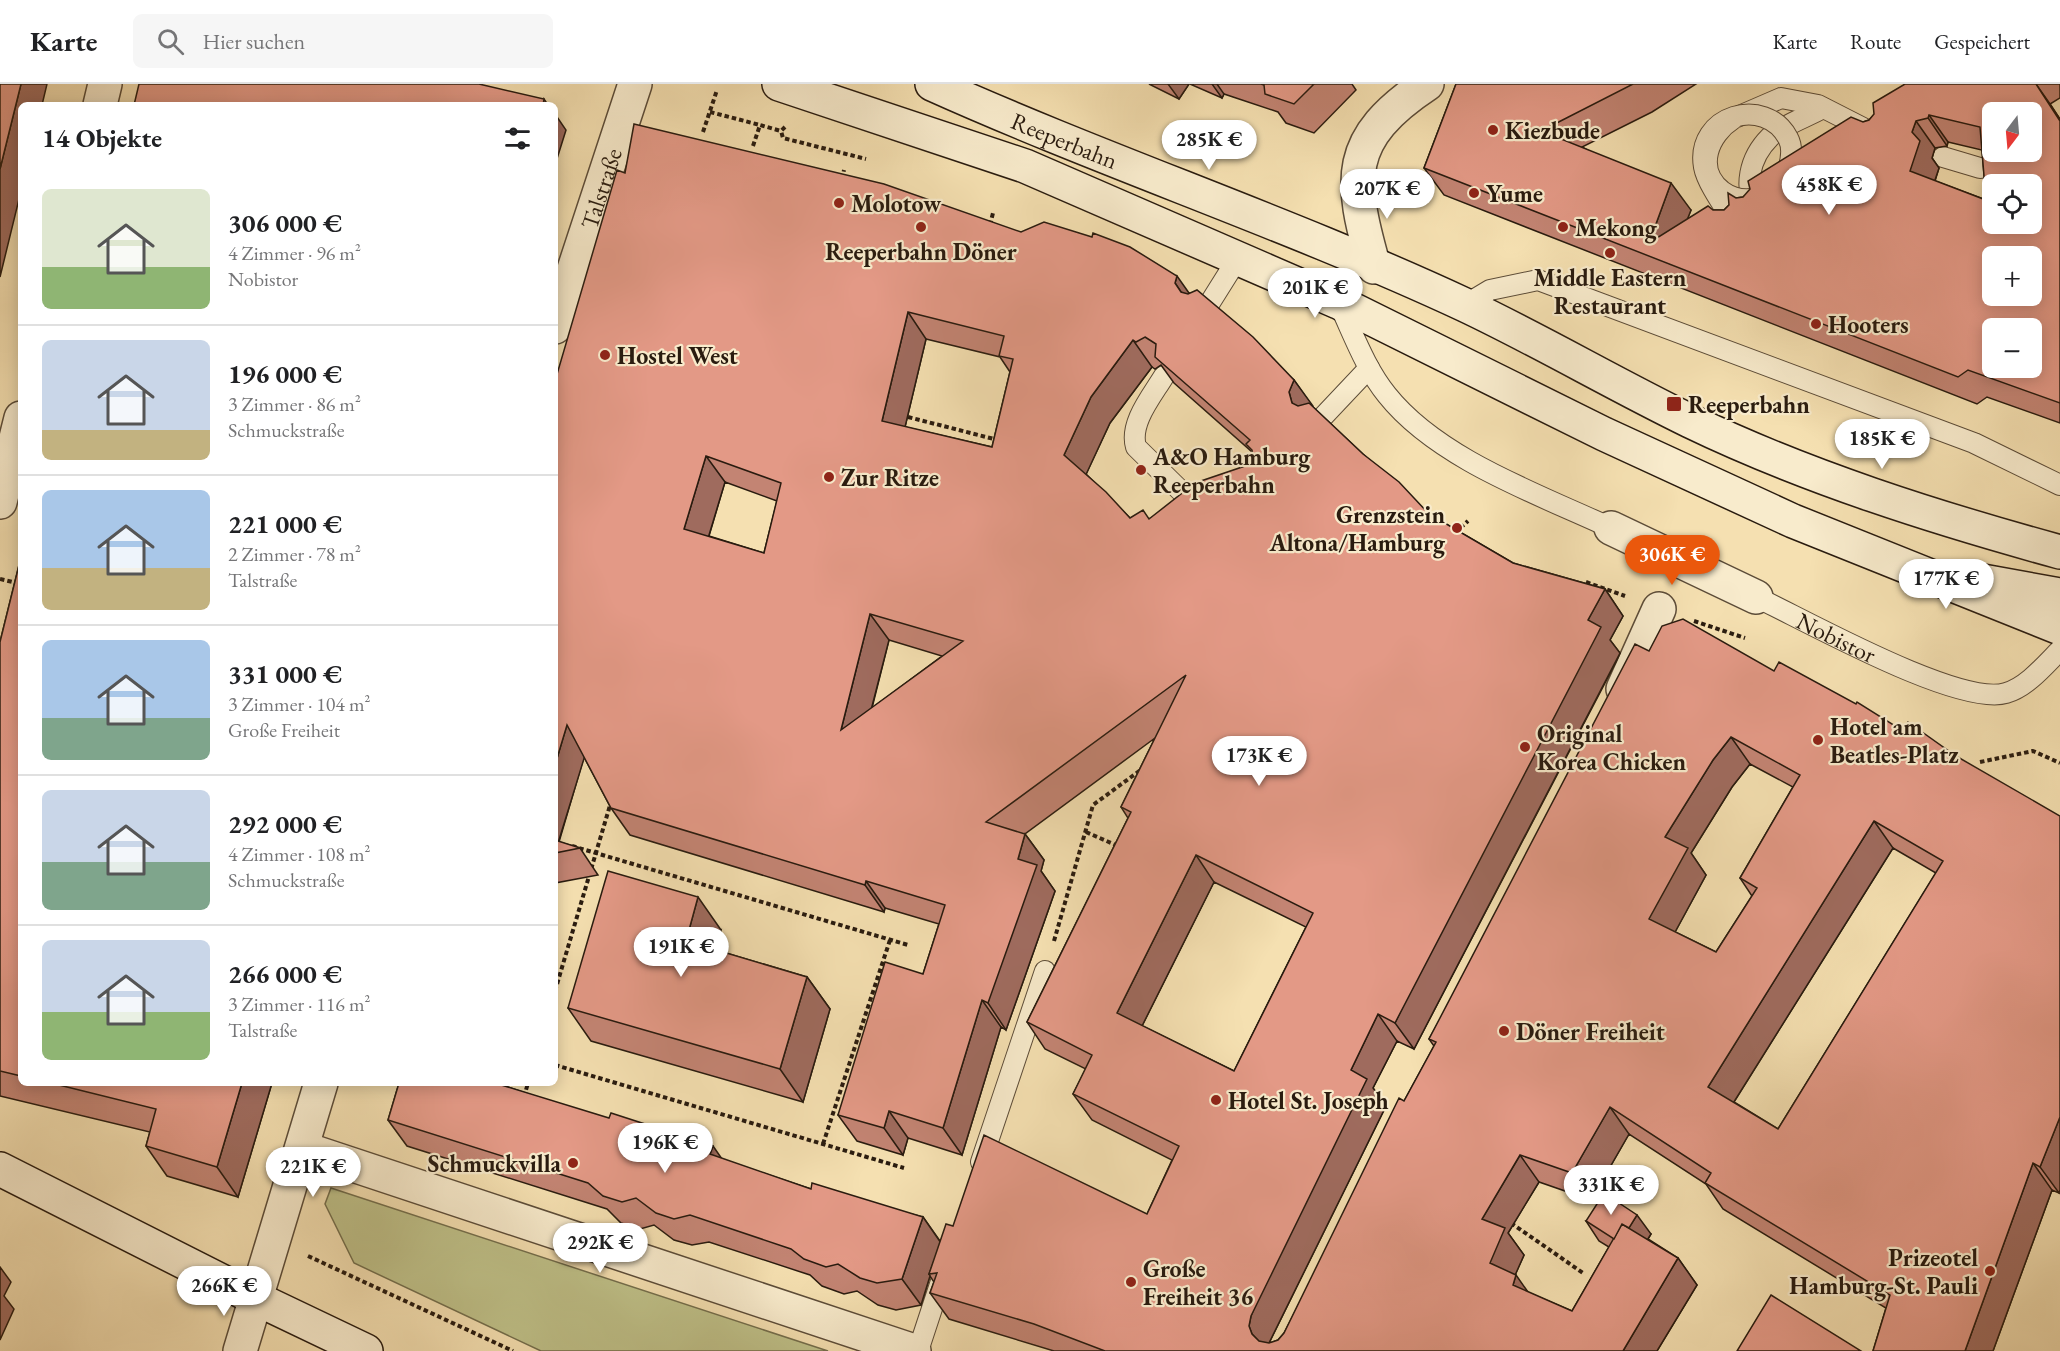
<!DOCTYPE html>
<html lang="de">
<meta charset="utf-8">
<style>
:root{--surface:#fff;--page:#f6f6f6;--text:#202124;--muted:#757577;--line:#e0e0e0;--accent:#ea580c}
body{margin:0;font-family:"EB Garamond",serif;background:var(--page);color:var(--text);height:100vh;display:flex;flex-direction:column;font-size:22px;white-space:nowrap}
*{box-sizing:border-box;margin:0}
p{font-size:20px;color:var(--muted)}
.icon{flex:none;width:33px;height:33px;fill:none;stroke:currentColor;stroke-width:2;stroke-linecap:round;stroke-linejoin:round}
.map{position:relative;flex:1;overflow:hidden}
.side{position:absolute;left:18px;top:18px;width:540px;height:984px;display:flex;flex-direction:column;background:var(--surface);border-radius:9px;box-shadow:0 3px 15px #0003}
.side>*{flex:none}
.needle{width:39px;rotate:196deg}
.tools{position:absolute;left:1982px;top:18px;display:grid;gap:12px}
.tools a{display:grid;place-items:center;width:60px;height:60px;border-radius:9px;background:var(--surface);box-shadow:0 3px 15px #0003;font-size:30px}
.price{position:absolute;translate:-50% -51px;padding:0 14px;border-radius:21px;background:#fff;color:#222;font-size:20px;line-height:39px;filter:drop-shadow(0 2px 3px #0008)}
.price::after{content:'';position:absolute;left:50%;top:36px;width:18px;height:14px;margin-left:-9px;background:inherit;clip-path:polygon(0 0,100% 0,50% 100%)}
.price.current{background:var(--accent);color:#fff}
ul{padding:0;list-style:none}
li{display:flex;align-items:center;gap:18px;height:150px;padding:0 24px}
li+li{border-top:2px solid var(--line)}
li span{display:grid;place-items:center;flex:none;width:168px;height:120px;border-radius:9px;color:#555}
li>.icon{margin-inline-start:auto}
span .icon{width:72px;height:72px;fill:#fffc;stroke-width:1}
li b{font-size:26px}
h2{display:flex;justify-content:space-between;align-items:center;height:72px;padding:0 24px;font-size:26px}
header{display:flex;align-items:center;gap:36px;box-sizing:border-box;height:84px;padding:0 30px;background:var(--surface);border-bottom:2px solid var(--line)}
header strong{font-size:28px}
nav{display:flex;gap:33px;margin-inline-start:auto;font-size:21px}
.search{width:420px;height:54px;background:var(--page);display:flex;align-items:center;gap:15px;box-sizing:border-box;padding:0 21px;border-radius:9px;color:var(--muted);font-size:22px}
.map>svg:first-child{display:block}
.green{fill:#bfc189;stroke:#746e4c;stroke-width:1.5}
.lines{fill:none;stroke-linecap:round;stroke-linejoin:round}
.lane-casing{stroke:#5c4c38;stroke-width:22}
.street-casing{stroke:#5c4c38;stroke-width:36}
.secondary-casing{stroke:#291b0f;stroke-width:36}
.path{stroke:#291b0f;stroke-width:4;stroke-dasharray:4.5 3;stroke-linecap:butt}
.lane{stroke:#f8ebcc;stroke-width:20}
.street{stroke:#f8ebcc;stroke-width:33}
.secondary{stroke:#f8ebcc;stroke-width:33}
.lane-bridge-casing{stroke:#5c4c38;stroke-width:22;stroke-linecap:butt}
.lane-bridge{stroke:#f8ebcc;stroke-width:20}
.wall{fill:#c38473;stroke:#291b0f;stroke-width:1.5;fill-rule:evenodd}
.shaded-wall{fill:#9f6b5e;stroke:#291b0f;stroke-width:1.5}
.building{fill:#e39986;stroke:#291b0f;stroke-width:1.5;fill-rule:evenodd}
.poi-dot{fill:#8f2418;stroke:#f8ebcc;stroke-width:2}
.labels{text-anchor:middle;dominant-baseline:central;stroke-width:4.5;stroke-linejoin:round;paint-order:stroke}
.poi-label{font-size:24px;font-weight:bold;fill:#291b0f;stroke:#f8ebcc;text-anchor:start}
.street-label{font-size:24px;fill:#291b0f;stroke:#f8ebcc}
</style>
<header>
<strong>Karte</strong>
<div class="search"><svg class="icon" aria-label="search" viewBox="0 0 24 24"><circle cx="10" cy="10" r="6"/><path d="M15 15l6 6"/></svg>Hier suchen</div>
<nav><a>Karte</a><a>Route</a><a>Gespeichert</a></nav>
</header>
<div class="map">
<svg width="2060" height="1267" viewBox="0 0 2060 1267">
<rect width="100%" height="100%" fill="#f5e0b1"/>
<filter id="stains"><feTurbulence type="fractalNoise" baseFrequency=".00333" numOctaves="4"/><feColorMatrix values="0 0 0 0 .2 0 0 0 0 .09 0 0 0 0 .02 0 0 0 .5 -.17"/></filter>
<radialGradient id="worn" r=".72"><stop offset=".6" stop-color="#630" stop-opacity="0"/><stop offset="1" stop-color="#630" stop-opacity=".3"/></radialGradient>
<path class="green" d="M331,1104L828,1267H541L354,1179L325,1120Z"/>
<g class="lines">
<g class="lane-casing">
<g id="lane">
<path d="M1737,33L1781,14L1818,21L1869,47"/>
<path d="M1943,73L1980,84"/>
<path d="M1757,129C1743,103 1749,74 1770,53C1783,41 1807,33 1823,24"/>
<path d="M1338,218C1353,249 1365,284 1387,311C1438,375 1538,410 1611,444"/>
<path d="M1465,221L1490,206L1538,196L1974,359L2060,401"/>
<path d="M1206,225L1238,174"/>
<path d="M1164,292C1152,312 1129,339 1136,363L1188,414L1202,417L1207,415"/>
<path d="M1319,337L1369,284"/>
<path id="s1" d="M1756,513C1805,536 1959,623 2006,609C2027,603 2045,581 2060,566"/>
<path d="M981,1078L1045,887"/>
<path d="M918,1267L943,1191"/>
</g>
</g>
<g class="street-casing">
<g id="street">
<path d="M100,21L105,0"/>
<path d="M1374,183C1349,95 1344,55 1427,0"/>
<path id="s2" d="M555,243L635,0"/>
<path d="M0,418L21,334"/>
<path d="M1611,444L1756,513"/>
<path d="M1623,605L1659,525"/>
<path d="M302,1064L914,1267"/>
<path d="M240,1267L321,999"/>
</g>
</g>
<g class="secondary-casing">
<g id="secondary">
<path d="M779,0L1025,82L1338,218L1604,350L1793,437L2060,544"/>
<path id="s3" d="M932,0C1108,79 1291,140 1465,221C1541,257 1614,300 1690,337C1806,393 1936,434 2060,468"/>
<path d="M1977,496L2060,511"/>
<path d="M0,1085L257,1215L366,1267"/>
</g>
</g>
<g class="path">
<path d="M710,28L760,41"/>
<path d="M785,43L781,47L783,54L866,75"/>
<path d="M703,48L717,6"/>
<path d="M753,62L760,41L781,47"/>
<path d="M842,95L844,86"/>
<path d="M990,141L993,129"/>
<path d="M908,333L994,355"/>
<path d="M1455,449L1468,437"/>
<path d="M0,495L21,500"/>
<path d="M1586,498L1625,512"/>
<path d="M1694,537L1745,554"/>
<path d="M1980,678L2033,667L2060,679"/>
<path d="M1086,748L1118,762"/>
<path d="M572,762L908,861"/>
<path d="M1054,857L1093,721L1142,685"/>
<path d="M555,907L611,718"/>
<path d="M555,981L904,1084"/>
<path d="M524,1013L528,999"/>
<path d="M823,1060L890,856"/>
<path d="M1511,1139L1583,1189"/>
<path d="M308,1172L513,1267"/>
</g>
<use href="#lane" class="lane"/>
<use href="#street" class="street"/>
<use href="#secondary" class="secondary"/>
<g class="lane-bridge-casing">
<path id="lane-bridge" d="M1733,35C1709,50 1694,85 1722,107C1745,124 1780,113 1788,86C1791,76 1793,63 1788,54C1765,11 1695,31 1704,83C1707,100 1728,128 1737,143"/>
</g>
<use href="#lane-bridge" class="lane-bridge"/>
</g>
<g class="wall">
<path d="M1149,0H1189L1179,15Z"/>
<path d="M1190,0H1352L1356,6L1314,49L1286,39L1278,28L1224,10L1222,14Z"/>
<path d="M1456,0H1696L1652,28L1582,63L1691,126L1687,135L1713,126H1724L1736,114L1743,113L1863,38L1869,36L1905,0H2060V14L2050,20L2060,35V339L1987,313L1977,320L1444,111L1424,84ZM1948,58L1982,66L1986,116L1935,97L1939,84L1932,74L1935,64L1947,62Z"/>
<path d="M625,89L1189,209L1294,296L1312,322L1363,370L1429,430L1513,479L1605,505L1623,532L1610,556L1620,569L1616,578L1414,965L1397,957L1373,1004L1386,1022L1269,1259L1278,1256L1284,1249L1404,1017L1434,962L1429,955L1649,567L1774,587L1903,647L2059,1109L2052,1106L1993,1267H1873L1886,1224L1723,1125L1706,1100L1629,1050L1591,1116L1539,1098L1508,1149L1524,1171L1515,1191L1527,1208L1572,1227L1609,1163L1599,1157L1586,1137L1651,1150L1648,1155L1678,1174L1697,1201L1657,1267H1054L949,1235L930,1209L934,1198L930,1192L921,1221L896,1226L878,1221L857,1207L844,1210L822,1202L810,1191L709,1158L692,1161L674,1156L654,1141L640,1145L621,1139L607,1125L407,1062L388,1036L399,999H496L811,1105L923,1133L940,1157L953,1142L1147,1130L1172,1076L1092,1036L1073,1010L1086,985L1045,965L1027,938L1128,734L1121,723L1155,654L1025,750L1044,776L1041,787L1055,807L1006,946L1001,943L962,1071L908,1054L903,1071L857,1057L838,1031L923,890L939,840L885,824L884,828L630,751L611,724L584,673L559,758L580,764L598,791L555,799V297ZM926,255L1000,273L1010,288L992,363L905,343ZM1161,281L1174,299L1252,368L1253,372L1245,382L1149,435L1130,434L1086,390L1110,339L1152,283L1155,285ZM725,398L777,417L764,469L709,452ZM889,556L942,572L872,624ZM1750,680L1793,703L1740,794L1752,812L1716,868L1675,848L1706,791L1691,769L1732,703ZM1893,764L1936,789L1778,1045L1734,1018ZM1214,798L1306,843L1234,987L1142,942Z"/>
<path d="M21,473V999H272L238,1113L167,1092L146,1062L150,1048L0,1012V558Z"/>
<path d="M721,846L716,866L807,893L830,925L803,1018L591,957L568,924Z"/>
</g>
<g class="shaded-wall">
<path d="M21,0H47L42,21H21V107L0,193V85Z"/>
<path d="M1168,0H1189L1179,15Z"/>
<path d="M1212,0H1217L1224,10L1222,14Z"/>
<path d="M2036,0L2050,20L2060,35V37Z"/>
<path d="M544,15L548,21H543Z"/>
<path d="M555,30L566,46L555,81Z"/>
<path d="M1929,31L1948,58L1947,62L1928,34Z"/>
<path d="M1916,37L1935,64L1932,74L1939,84L1929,114L1910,87L1912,48Z"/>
<path d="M1671,99L1691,126L1670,180L1649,159Z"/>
<path d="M1177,192L1196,219L1181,208L1175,199Z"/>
<path d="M908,228L926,255L900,364L882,337Z"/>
<path d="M1133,256L1152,283L1110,339L1083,397L1064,371L1091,313Z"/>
<path d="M1294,296L1313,322L1307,335L1292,319L1289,308Z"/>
<path d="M706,372L725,398L703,471L684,445Z"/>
<path d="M1605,505L1623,532L1610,556L1620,569L1414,965L1395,939L1588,536Z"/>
<path d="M870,530L889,556L859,673L841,646Z"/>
<path d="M567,641L586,668L555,769V681Z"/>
<path d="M1731,653L1750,680L1732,703L1691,769L1706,791L1668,861L1649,835L1665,753L1713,676Z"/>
<path d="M1874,737L1893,764L1727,1029L1708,1003Z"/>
<path d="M1025,750L1044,776L1041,787L1055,807L1006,946L988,919L1018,775Z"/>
<path d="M1196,771L1214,798L1135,956L1117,929Z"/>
<path d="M866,797L885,824L884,828L865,801Z"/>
<path d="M698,813L721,846L709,890L686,857Z"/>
<path d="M807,893L830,925L803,1018L780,985Z"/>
<path d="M982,916L1001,943L962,1071L943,1044Z"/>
<path d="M1378,930L1397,957L1373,1004L1386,1022L1269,1259L1268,1267L1252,1250L1249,1242L1251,1232L1351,986Z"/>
<path d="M242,999H272L238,1113L217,1083Z"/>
<path d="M1610,1023L1629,1050L1591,1116L1572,1089Z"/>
<path d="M889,1027L908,1054L903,1071L884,1044Z"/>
<path d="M2060,1033V1106L2059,1109L2040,1083Z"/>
<path d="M713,1062L731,1088L710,1070Z"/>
<path d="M1520,1071L1539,1098L1508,1149L1524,1171L1509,1205L1490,1179L1482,1135Z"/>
<path d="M2033,1079L2052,1106L1993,1267H1965Z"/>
<path d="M1637,1131L1651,1150L1633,1179L1619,1159Z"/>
<path d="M923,1133L941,1159L929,1190L930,1192L921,1221L902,1195Z"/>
<path d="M1678,1174L1697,1201L1657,1267H1623Z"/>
<path d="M0,1183L11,1198L4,1212L14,1225L0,1256Z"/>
<path d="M1516,1191L1535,1218L1513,1201Z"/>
</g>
<g class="building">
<path d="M0,0H21L0,85Z"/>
<path d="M139,0H479L544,15L543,21H134Z"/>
<path d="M1261,0H1314L1294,20L1265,10L1264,1Z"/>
<path d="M1456,0H1633L1541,47L1671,99L1649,159L1708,122L1713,126H1724L1729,121L1728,109L1736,114L1743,113L1750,105L1748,97L1851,33L1863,38L1869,36L1874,30L1873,19L1905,0H2036L2060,37V319L1968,286L1958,293L1424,84ZM1992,28H2031V68H1992ZM1929,31L1980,43L1986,116L1910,87L1920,57L1912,48L1916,37L1928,34ZM1992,100H2031V140H1992ZM1992,172H2031V212H1992ZM1992,244H2031V284H1992Z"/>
<path d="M634,40L884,100L1021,148L1044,138L1092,153L1093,149L1130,163L1177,192L1175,199L1181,208L1188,210L1197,206L1253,253L1294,296L1289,308L1292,319L1298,322L1309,319L1363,370L1399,398L1429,430L1513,479L1605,505L1588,536L1601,543L1597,551L1395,939L1378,930L1351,986L1367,995L1251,1232L1249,1242L1252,1250L1259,1257L1269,1259L1278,1256L1284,1249L1399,1014L1404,1017L1436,958L1429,955L1635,560L1649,567L1662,542L1683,535L1774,587L1779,578L1856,620L1857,618L1903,647L1908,638L1956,672L2060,732V1033L2040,1083L2033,1079L1965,1267H1873L1890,1211L1705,1099L1711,1089L1610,1023L1572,1089L1520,1071L1482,1135L1505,1144L1490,1179L1516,1191L1513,1201L1572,1227L1622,1140L1678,1174L1623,1267H1105L1034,1240L930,1209L937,1189L929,1190L946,1140L953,1142L984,1051L1147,1130L1179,1062L1073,1010L1092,971L1027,938L1131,728L1121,723L1186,591L986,738L1025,750L1018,775L1037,781L988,919L982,916L943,1044L889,1027L884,1044L838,1031L885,878L923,890L945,821L866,797L865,801L611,724L567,641L555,681V297L617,86L625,89ZM908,228L1004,252L999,272L1013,275L992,363L882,337ZM1145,253L1156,260L1155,273L1250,356L1246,360L1252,366L1253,372L1245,382L1195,399L1149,435L1143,426L1130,434L1106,408L1064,371L1091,313L1133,256L1136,258ZM706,372L781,399L764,469L684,445ZM870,530L963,557L841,646ZM1731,653L1800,691L1740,794L1757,804L1716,868L1649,835L1688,764L1665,753L1713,676ZM1874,737L1943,777L1778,1045L1708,1003ZM1196,771L1313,829L1234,987L1117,929Z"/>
<path d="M21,473V992L0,987V558Z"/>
<path d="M555,756L580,764L555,769Z"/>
<path d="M608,787L698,813L686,857L807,893L780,985L568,924Z"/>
<path d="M51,999H242L217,1083L146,1062L156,1025Z"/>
<path d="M399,999H495L609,1034L611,1029L713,1062L710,1070L811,1105L812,1099L923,1133L902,1195L877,1199L860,1194L838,1180L826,1183L804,1175L791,1165L690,1131L674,1135L656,1129L636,1114L622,1118L603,1112L588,1099L388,1036Z"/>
<path d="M1604,1109L1637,1131L1629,1144L1622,1140L1614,1155L1586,1137Z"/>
<path d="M1771,1211L1861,1267H1737Z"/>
</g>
<g class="poi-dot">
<circle cx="1493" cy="46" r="6"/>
<circle cx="1474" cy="109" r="6"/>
<circle cx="839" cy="119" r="6"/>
<circle cx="921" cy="143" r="6"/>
<circle cx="1563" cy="143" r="6"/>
<circle cx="1610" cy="169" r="6"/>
<circle cx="1816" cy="240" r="6"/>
<circle cx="605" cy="271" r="6"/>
<rect x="1666" y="312" width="16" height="16" rx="3"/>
<circle cx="1141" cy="386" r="6"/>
<circle cx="829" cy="393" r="6"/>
<circle cx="1457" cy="444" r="6"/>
<circle cx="1818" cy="656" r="6"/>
<circle cx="1525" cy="663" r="6"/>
<circle cx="1504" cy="947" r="6"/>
<circle cx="1216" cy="1016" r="6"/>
<circle cx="573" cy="1079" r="6"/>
<circle cx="1990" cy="1187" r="6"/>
<circle cx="1131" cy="1198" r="6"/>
</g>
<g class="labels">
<g class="poi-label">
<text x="1505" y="46">Kiezbude</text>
<text x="1486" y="109">Yume</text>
<text x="851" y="119">Molotow</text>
<text x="1575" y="143">Mekong</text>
<text x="921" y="167" text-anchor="middle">Reeperbahn Döner</text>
<text x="1610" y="193" text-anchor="middle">Middle Eastern<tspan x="1610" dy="28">Restaurant</tspan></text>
<text x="1828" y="240">Hooters</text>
<text x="617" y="271">Hostel West</text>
<text x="1688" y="320">Reeperbahn</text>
<text x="1153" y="372">A&amp;O Hamburg<tspan x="1153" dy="28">Reeperbahn</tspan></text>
<text x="841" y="393">Zur Ritze</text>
<text x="1445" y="430" text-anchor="end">Grenzstein<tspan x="1445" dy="28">Altona/Hamburg</tspan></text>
<text x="1830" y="642">Hotel am<tspan x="1830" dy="28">Beatles-Platz</tspan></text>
<text x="1537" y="649">Original<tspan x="1537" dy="28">Korea Chicken</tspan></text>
<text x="1516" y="947">Döner Freiheit</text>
<text x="1228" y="1016">Hotel St. Joseph</text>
<text x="561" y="1079" text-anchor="end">Schmuckvilla</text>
<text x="1978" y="1173" text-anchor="end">Prizeotel<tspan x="1978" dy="28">Hamburg-St. Pauli</tspan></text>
<text x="1143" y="1184">Große<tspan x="1143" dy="28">Freiheit 36</tspan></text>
</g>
<g class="street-label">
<text stroke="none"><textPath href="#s3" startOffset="144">Reeperbahn</textPath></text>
<text stroke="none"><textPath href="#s2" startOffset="146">Talstraße</textPath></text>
<text stroke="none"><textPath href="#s1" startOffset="90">Nobistor</textPath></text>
</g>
</g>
<rect width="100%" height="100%" filter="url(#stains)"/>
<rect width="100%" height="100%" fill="url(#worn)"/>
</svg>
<div class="tools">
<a><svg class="needle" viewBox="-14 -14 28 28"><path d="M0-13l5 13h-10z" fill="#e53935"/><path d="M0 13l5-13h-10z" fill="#757577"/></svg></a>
<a><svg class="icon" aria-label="locate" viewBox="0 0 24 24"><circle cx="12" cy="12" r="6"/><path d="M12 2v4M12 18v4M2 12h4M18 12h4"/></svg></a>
<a>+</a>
<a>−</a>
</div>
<b class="price" style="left:1209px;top:87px">285K €</b>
<b class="price" style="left:1829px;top:132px">458K €</b>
<b class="price" style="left:1387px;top:136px">207K €</b>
<b class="price" style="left:1315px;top:235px">201K €</b>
<b class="price" style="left:1882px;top:386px">185K €</b>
<b class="price current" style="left:1672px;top:502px">306K €</b>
<b class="price" style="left:1946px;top:526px">177K €</b>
<b class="price" style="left:1259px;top:703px">173K €</b>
<b class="price" style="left:681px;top:894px">191K €</b>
<b class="price" style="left:665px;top:1090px">196K €</b>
<b class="price" style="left:313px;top:1114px">221K €</b>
<b class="price" style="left:1611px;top:1132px">331K €</b>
<b class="price" style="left:600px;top:1190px">292K €</b>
<b class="price" style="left:224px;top:1233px">266K €</b>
<section class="side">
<h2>14 Objekte<svg class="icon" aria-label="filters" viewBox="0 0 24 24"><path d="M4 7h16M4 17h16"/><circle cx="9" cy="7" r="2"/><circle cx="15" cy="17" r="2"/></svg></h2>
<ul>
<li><span style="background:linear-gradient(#dfe7d0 65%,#8fb573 0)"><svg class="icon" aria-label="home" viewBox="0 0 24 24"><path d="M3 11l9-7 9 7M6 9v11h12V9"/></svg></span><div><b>306 000 €</b><p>4 Zimmer · 96 m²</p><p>Nobistor</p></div></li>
<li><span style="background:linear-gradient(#c9d6e8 75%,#c2b280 0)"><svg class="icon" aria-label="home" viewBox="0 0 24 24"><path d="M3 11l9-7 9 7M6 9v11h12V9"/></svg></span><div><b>196 000 €</b><p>3 Zimmer · 86 m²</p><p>Schmuckstraße</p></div></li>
<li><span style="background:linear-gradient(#a9c7e8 65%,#c2b280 0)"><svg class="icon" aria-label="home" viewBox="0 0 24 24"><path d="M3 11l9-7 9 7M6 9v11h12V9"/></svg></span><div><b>221 000 €</b><p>2 Zimmer · 78 m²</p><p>Talstraße</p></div></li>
<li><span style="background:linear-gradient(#a9c7e8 65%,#7fa58c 0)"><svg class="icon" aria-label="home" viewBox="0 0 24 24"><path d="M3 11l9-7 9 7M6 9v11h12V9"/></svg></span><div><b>331 000 €</b><p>3 Zimmer · 104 m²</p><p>Große Freiheit</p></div></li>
<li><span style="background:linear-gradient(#c9d6e8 60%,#7fa58c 0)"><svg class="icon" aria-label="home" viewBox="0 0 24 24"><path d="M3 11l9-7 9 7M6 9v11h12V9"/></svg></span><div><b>292 000 €</b><p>4 Zimmer · 108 m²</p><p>Schmuckstraße</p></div></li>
<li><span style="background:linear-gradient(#c9d6e8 60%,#8fb573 0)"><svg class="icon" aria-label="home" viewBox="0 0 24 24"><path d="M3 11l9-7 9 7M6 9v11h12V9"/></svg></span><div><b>266 000 €</b><p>3 Zimmer · 116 m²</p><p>Talstraße</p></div></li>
</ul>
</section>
</div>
